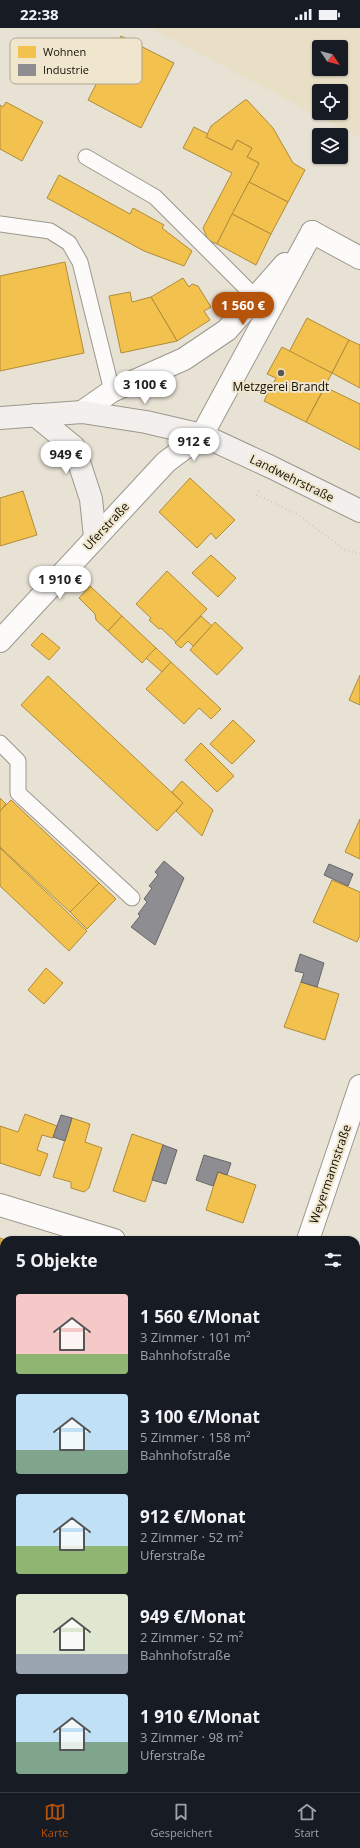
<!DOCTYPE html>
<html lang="de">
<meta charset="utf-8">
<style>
:root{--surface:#171b24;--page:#242831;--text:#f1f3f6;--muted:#9ea1a6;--line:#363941;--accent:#b45309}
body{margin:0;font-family:"Open Sans",sans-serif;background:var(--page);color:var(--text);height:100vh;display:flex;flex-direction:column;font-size:15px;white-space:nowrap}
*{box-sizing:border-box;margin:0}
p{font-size:13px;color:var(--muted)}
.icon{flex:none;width:22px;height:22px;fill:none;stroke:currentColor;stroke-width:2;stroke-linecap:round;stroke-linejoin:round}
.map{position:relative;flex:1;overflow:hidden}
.details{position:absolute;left:0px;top:1208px;width:360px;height:556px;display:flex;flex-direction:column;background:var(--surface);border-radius:12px 12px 0 0;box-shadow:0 1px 3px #0004}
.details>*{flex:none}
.needle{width:26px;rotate:125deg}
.tools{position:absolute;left:312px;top:12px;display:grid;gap:8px}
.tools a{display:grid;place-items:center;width:36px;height:36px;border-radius:4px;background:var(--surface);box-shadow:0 1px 3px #0004;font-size:20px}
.price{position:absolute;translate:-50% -34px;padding:0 9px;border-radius:14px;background:#fff;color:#222;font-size:13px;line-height:26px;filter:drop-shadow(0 1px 2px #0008)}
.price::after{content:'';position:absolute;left:50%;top:24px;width:12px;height:9px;margin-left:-6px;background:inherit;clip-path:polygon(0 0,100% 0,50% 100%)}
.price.active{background:var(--accent);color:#fff}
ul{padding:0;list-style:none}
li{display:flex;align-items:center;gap:12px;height:100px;padding:0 16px}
li span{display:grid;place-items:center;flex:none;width:112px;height:80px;border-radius:4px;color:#555}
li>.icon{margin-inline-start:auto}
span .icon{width:48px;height:48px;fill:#fffc;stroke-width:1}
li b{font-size:17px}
h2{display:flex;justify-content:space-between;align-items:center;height:48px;padding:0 16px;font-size:17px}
.status{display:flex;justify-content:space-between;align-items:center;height:28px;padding:0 20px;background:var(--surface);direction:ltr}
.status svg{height:11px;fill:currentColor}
.tabs{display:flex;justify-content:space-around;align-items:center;height:56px;border-top:1px solid var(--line);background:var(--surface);font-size:11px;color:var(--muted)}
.tabs a{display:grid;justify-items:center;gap:2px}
.tabs .active{color:var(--accent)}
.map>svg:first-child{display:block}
.built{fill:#e9dfc7;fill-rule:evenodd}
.grass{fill:url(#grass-tufts)}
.forest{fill:url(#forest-firs)}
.homes{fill:#f2c14e;stroke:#af8c39}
.industry{fill:#8d8d92;stroke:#686768}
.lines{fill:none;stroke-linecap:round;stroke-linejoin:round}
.lane-casing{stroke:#9c978d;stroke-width:17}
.street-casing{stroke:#9c978d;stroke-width:24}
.secondary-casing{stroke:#9c978d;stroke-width:24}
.path{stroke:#d1cfcb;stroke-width:2.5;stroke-dasharray:1 3;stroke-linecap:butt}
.lane{stroke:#fcfbf9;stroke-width:15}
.street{stroke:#fcfbf9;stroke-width:22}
.secondary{stroke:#f2efed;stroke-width:22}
.poi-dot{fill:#5d594f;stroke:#f0e6cd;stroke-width:1.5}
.labels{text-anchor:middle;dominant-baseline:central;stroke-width:4;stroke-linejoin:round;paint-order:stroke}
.poi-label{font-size:12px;fill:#120f07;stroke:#f0e6cd}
.street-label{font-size:12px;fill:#120f07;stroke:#f0e6cd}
.key{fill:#f0e6cd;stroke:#ada692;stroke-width:1}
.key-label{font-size:11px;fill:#120f07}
</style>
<div class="status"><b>22:38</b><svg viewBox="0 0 49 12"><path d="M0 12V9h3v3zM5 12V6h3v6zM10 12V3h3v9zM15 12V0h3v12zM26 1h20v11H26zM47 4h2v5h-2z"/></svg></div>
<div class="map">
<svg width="360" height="1764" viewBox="0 0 360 1764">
<defs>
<pattern id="grass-tufts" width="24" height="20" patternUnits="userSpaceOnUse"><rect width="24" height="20" fill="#d1d7b8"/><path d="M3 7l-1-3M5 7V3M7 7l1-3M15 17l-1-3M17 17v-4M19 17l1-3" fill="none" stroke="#b2b79d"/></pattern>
<pattern id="forest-firs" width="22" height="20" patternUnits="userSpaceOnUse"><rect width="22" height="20" fill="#d1d7b8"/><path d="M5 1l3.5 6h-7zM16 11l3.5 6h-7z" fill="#b2b79d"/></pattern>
</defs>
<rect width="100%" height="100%" fill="#e8e2d5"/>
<path class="built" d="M151,0H360V109L336,98ZM319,19H341V41H319ZM319,63H341V85H319Z"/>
<g class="grass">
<path d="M356,1310L360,1311V1508L356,1506Z"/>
<path d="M356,1698L360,1699V1764H0V1705L4,1700V1760H356Z"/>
</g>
<g class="forest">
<path d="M0,1414L4,1415V1649L0,1648Z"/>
<path d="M356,1527L360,1529V1699L356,1698Z"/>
</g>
<g class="homes">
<path d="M121,8L174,35L141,100L88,72Z"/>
<path d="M245,72H247L273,100L293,135L305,142L288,174L249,154L259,135L247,129L252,120L237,112L232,122L206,109L211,98Z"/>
<path d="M6,74L43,94L22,133L0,121V77L3,79Z"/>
<path d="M194,99L208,106L206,109L232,122L237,112L252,120L247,129L259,135L217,216L208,212L203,200L232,145L183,120Z"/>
<path d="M59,147L130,186L133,180L164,197L162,200L192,223L184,238L144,223L47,170Z"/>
<path d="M249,154L288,174L271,206L232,186Z"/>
<path d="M232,186L271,206L256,237L217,216Z"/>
<path d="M65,234L84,325L0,343V248Z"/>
<path d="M183,250L189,259L192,256L198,258L211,279L204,283L210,292L177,313L151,269Z"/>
<path d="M130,264L132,274L151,269L177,313L121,325L109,268Z"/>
<path d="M307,290L349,312L332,345L289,324Z"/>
<path d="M349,312L360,317V360L332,345Z"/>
<path d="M282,319L332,345L306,394L264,373L276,350L267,346Z"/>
<path d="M325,359L360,376V422L306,394Z"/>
<path d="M190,450L235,492L216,511L211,505L197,520L159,484Z"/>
<path d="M23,463L37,507L0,518V470Z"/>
<path d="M211,527L236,550L218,569L192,545Z"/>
<path d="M167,543L207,581L176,614L161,600L159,601L149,592L151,590L136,576Z"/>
<path d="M90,558L122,588L108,603L96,592L95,586L79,570Z"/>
<path d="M122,588L156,620L142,635L108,603Z"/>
<path d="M201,588L212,598L193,618L188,613L181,620L175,615Z"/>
<path d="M215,594L243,620L217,647L190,622Z"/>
<path d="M42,605L60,620L49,632L31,617Z"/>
<path d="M156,620L171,634L162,644L146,630Z"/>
<path d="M171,634L221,681L211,691L199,680L184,696L146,661Z"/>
<path d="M360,647V677L349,672Z"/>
<path d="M48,648L183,775L157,803L21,677Z"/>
<path d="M233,692L255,713L232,736L210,716Z"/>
<path d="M201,715L234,748L217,764L185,732Z"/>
<path d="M182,753L213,782L202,808L176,783L183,775L172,764Z"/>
<path d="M0,770L6,776L0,783Z"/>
<path d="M11,772L99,855L70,884L0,819V783Z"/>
<path d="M360,791V831L345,824Z"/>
<path d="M0,820L87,903L69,923L0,858Z"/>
<path d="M332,852L360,864V907L357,914L313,894Z"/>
<path d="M99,855L116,871L87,901L70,884Z"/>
<path d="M46,940L63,955L44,976L28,962Z"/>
<path d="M301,954L339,966L325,1012L284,999Z"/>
<path d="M25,1086L57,1098L53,1110L42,1107L37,1122L48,1126L40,1148L0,1135V1098L18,1104Z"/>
<path d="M72,1090L90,1096L85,1114L102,1120L89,1160L84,1164L71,1160V1154L53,1149Z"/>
<path d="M132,1106L164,1117L145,1174L113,1163Z"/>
<path d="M218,1144L256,1157L243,1195L206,1182Z"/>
<path d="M0,1210L5,1212L4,1253L0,1252Z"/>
</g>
<g class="industry">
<path d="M164,833L184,850L155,917L131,899L140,888L138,886L147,874L144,871L152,860L149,858L158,847L155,844Z"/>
<path d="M329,836L353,846L348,858L324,847Z"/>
<path d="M300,926L324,935L317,959L301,954L304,945L295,943Z"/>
<path d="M61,1087L72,1090L65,1113L53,1109Z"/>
<path d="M163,1117L177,1122L166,1156L152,1152Z"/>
<path d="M204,1127L231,1135L227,1147L218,1144L213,1158L196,1152Z"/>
</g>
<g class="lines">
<g class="lane-casing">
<g id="lane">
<path d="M86,129L155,169L256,270L263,274"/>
<path d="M0,196L50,203L69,215L80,234L112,363"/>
<path d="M0,715L18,733V765L132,870"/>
</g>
</g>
<g class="street-casing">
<g id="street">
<path d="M312,204L360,230"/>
<path d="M82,384L112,363L184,331L227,302L285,236"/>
<path d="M0,613L166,434L202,407L312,204"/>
<path d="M0,1177L114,1212"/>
<path d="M308,1212L360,1058"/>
</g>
</g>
<g class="secondary-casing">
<g id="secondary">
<path d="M35,387L74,419L91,471L95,509"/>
<path d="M0,390L82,384L146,394L202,407L271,439L360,483"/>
</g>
</g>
<g class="path">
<path d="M259,463L257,467L297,486L345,522L360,526"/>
<path d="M356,1287L360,1289"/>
</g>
<use href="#lane" class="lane"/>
<use href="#street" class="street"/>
<use href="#secondary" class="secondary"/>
</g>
<circle class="poi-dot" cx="281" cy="345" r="4"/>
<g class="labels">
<g class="poi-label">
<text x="281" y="358">Metzgerei Brandt</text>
</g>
<g class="street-label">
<text transform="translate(292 450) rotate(26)">Landwehrstraße</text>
<text transform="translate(106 498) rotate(-47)">Uferstraße</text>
<text transform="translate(330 1146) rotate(-71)">Weyermannstraße</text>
</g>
</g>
<rect x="10" y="10" width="132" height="46" rx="6" class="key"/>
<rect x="18" y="18" width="18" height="12" fill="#f2c14e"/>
<rect x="18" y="36" width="18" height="12" fill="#8d8d92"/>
<g class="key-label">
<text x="43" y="28">Wohnen</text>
<text x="43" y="46">Industrie</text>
</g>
</svg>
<div class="tools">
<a><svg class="needle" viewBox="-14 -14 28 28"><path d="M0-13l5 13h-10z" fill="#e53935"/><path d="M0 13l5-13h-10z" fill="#9ea1a6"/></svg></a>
<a><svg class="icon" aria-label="locate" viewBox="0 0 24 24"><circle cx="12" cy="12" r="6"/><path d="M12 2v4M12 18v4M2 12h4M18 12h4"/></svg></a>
<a><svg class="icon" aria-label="layers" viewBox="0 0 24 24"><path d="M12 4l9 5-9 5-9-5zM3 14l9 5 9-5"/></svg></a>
</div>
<b class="price active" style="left:243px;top:298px">1 560 €</b>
<b class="price" style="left:145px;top:377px">3 100 €</b>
<b class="price" style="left:194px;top:434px">912 €</b>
<b class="price" style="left:66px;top:447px">949 €</b>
<b class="price" style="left:60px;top:572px">1 910 €</b>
<section class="details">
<h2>5 Objekte<svg class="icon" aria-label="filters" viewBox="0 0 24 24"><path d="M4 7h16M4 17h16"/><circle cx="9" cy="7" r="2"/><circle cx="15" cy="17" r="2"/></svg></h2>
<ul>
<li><span style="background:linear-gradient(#f6c9c9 75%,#8fb573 0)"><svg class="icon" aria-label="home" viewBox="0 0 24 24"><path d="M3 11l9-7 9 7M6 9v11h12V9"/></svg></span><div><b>1 560 €/Monat</b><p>3 Zimmer · 101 m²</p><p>Bahnhofstraße</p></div></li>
<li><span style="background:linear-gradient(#bfe0f5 70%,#7fa58c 0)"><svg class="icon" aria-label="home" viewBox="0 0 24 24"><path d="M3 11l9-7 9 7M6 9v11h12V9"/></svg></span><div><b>3 100 €/Monat</b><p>5 Zimmer · 158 m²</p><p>Bahnhofstraße</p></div></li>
<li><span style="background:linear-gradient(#bfe0f5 65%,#8fb573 0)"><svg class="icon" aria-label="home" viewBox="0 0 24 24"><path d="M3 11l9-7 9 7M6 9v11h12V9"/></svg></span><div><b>912 €/Monat</b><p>2 Zimmer · 52 m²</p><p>Uferstraße</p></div></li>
<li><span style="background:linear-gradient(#dfe7d0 75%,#9aa5b1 0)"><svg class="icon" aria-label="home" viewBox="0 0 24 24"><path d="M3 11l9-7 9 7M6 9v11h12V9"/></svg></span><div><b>949 €/Monat</b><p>2 Zimmer · 52 m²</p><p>Bahnhofstraße</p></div></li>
<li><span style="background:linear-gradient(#bfe0f5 60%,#7fa58c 0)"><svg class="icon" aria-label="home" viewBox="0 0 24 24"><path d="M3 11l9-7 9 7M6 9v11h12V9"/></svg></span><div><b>1 910 €/Monat</b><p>3 Zimmer · 98 m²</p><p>Uferstraße</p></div></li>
</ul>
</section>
</div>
<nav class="tabs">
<a class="active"><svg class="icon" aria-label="map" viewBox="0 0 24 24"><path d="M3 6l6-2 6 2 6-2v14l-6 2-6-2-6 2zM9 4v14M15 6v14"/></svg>Karte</a>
<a><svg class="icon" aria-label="saved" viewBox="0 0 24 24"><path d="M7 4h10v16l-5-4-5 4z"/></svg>Gespeichert</a>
<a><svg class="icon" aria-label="home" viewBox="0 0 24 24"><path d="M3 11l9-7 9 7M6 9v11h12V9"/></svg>Start</a>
</nav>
